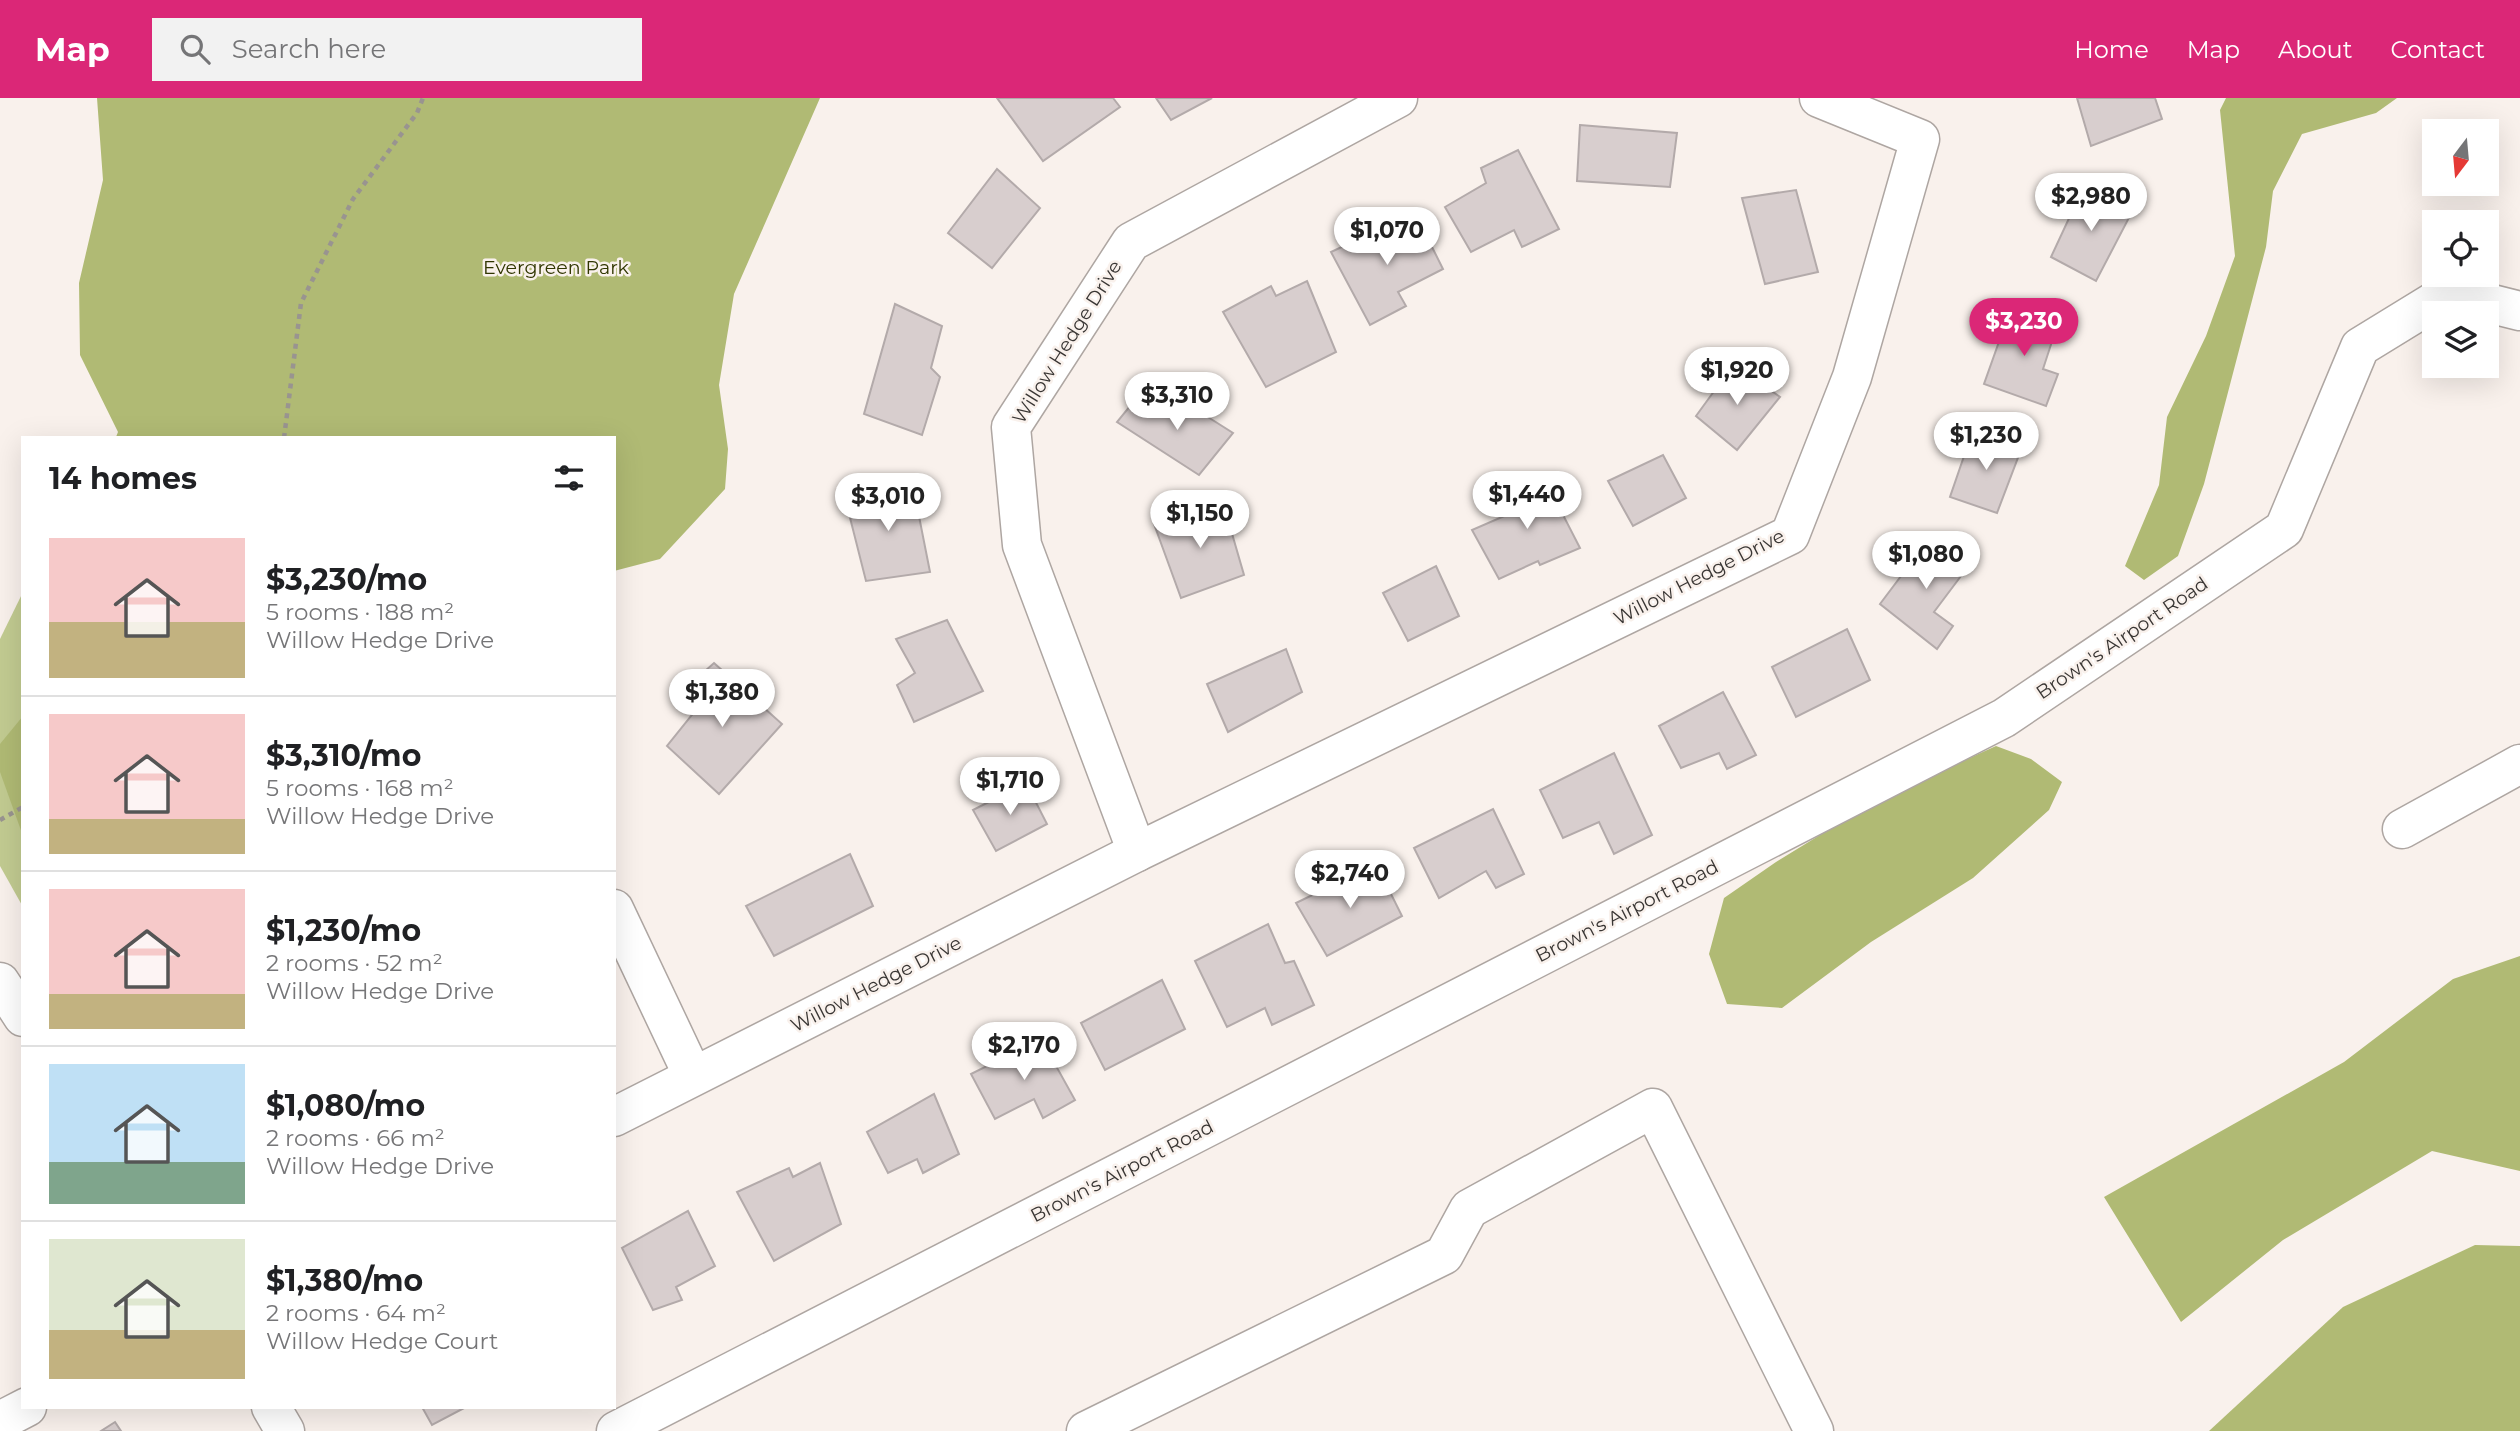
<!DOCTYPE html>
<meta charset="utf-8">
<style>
:root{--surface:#fff;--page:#f2f2f2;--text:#202124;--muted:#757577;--line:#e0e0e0;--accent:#db2777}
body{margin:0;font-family:Montserrat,sans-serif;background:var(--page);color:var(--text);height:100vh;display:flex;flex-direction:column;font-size:26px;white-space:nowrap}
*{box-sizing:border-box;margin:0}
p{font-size:23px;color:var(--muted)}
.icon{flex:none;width:38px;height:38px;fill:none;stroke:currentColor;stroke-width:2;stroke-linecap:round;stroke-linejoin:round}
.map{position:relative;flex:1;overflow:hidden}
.drawer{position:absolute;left:21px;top:338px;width:595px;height:973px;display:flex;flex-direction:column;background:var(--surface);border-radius:0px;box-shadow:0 7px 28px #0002}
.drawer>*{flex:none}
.needle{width:46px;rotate:196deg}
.fabs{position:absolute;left:2422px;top:21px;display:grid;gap:14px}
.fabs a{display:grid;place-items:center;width:77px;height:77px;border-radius:0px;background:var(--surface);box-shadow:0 7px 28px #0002;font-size:35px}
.price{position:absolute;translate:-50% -60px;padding:0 16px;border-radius:24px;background:#fff;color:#222;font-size:23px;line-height:46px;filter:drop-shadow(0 2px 4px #0008)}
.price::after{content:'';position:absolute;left:50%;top:42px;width:21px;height:16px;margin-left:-10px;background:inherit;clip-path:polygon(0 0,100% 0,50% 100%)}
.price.current{background:var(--accent);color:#fff}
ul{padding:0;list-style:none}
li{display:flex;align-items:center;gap:21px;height:175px;padding:0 28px}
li+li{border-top:2px solid var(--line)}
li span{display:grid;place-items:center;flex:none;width:196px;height:140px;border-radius:0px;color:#555}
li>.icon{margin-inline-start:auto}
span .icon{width:84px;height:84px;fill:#fffc;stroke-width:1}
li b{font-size:30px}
h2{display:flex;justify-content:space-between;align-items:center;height:84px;padding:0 28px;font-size:30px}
header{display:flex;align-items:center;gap:42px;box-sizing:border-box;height:98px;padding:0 35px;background:var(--accent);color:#fff}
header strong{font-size:33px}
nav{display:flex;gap:38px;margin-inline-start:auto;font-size:24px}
.search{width:490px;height:63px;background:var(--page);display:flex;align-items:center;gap:18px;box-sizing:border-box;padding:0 24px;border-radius:0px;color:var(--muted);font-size:26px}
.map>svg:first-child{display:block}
.green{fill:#c2cb91}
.forest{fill:#b0ba74}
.building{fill:#d8cece;stroke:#b3aaaa;stroke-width:2}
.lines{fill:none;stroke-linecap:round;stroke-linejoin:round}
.minor-casing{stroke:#aea6a2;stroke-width:41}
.path{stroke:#999490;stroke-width:4.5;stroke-dasharray:5 5;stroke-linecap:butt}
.minor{stroke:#fff;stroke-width:38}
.labels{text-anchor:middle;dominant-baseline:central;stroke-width:5;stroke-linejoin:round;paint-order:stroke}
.park-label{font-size:19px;fill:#303600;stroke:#f9f1ec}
.street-label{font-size:19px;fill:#393634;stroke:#f9f1ec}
</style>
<header>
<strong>Map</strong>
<div class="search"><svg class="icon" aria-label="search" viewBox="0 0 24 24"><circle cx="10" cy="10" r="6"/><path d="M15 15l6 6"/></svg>Search here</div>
<nav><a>Home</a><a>Map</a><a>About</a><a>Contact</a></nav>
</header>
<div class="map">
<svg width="2520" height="1333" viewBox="0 0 2520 1333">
<rect width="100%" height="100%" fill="#f9f1ec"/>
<path class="green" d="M23,494V809L0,768V541Z"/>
<g class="forest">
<path d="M97,0H820L734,196L719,287L728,351L725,391L660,461L614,473V340L116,339L118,334L80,257L79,185L103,82Z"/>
<path d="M2226,0H2397L2376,15L2302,36L2273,93L2266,149L2204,386L2178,458L2144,482L2125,468L2159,387L2167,319L2206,238L2235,158L2220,12Z"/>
<path d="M23,618V738L0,674V646Z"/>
<path d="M1996,648L2031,661L2062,684L2049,712L1973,780L1871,844L1782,910L1727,906L1709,856L1724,800L1776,764L1877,702Z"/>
<path d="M2520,858V1073L2432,1053L2283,1142L2181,1224L2104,1099L2344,964L2453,881Z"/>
<path d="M2475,1147L2520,1148V1333H2209L2343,1209Z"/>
</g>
<g class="building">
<path d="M997,0H1113L1120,9L1043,63Z"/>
<path d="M1156,0H1212L1171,22Z"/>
<path d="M2077,0H2155L2162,21L2091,48Z"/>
<path d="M1580,27L1677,35L1670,89L1577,83Z"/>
<path d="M1518,52L1559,131L1522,149L1514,132L1471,154L1445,109L1486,85L1481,70Z"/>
<path d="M997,71L1040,110L992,170L948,135Z"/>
<path d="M2085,86L2133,112L2096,183L2051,159Z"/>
<path d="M1796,92L1818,174L1765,186L1742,100Z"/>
<path d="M1416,117L1443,171L1398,194L1406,208L1370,227L1331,154L1365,138L1370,144Z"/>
<path d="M1307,183L1336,254L1266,289L1223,214L1271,188L1276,198Z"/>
<path d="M895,206L942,228L931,270L940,279L922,337L864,316Z"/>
<path d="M2011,210L2058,225L2043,271L2058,276L2046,308L1984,286Z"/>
<path d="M1734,266L1780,299L1737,352L1696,318Z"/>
<path d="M1139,297L1170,318L1181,302L1233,335L1199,377L1117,324Z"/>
<path d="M1973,332L2022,349L1997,415L1950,399Z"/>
<path d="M1663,357L1686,400L1633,428L1608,383Z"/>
<path d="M1542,376L1580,450L1540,467L1538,463L1499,481L1472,432L1516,413L1508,393Z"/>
<path d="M913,388L930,474L866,483L844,396Z"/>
<path d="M1224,408L1244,477L1181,500L1154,426Z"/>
<path d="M1932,437L1970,466L1934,514L1953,528L1937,551L1880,506Z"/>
<path d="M1436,468L1459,518L1408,543L1383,495Z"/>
<path d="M947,522L983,593L914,624L897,587L915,575L896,541Z"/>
<path d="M1847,531L1870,582L1796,619L1772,569Z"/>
<path d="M1286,551L1302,594L1228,634L1207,586Z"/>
<path d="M714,565L782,626L719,696L667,648L703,603L687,589Z"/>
<path d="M1723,594L1756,657L1727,671L1719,655L1681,670L1659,628Z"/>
<path d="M1614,655L1652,737L1614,756L1599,724L1563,740L1540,692Z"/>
<path d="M1026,685L1047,726L996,753L973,712Z"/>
<path d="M1493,711L1524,776L1496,790L1486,773L1439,800L1414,750Z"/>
<path d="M850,756L873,808L774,858L746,808Z"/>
<path d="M1376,766L1402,818L1327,858L1296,805Z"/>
<path d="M1268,826L1285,865L1294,863L1314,907L1272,927L1265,910L1227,929L1195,863Z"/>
<path d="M1162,882L1185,931L1105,972L1081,925Z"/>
<path d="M1041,941L1075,1002L1043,1020L1034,1001L995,1021L971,976Z"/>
<path d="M934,996L959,1056L923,1075L917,1061L888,1075L867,1034Z"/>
<path d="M820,1065L841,1126L774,1163L737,1094L789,1070L793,1079Z"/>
<path d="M688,1113L715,1168L676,1189L682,1202L653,1212L622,1150Z"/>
<path d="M422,1309H466L432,1327Z"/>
<path d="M115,1324L121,1333H101Z"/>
</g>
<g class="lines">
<g class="minor-casing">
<g id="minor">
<path d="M1398,0L1131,144L1011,329L1022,447L1137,754L1790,437L1852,279L1920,41L1819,0"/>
<path d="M2402,731L2520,666"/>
<path d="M614,811L693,978"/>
<path d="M0,884L23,919"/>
<path d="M614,1019L1137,754"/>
<path d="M271,1309L285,1333"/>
<path d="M0,1323L27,1309"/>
<path d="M616,1333L2004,620L2284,431L2360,249L2448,195L2520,213"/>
<path d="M1086,1333L1444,1157L1469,1111L1653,1010L1814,1333"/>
</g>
</g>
<g class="path">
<path d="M284,340L301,205L353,101L417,15L423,0"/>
<path d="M0,722L23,709"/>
</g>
<use href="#minor" class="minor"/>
</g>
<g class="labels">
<g class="park-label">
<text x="556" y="169">Evergreen Park</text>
</g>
<g class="street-label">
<text transform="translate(1067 244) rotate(-58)">Willow Hedge Drive</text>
<text transform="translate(1699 479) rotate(-27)">Willow Hedge Drive</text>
<text transform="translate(2122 540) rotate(-34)">Brown's Airport Road</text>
<text transform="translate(1627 813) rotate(-27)">Brown's Airport Road</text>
<text transform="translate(876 886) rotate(-27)">Willow Hedge Drive</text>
<text transform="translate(1122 1073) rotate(-27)">Brown's Airport Road</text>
</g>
</g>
</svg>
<div class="fabs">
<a><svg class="needle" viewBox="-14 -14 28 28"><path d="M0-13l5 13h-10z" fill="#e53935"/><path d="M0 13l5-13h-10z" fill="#757577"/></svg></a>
<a><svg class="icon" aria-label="locate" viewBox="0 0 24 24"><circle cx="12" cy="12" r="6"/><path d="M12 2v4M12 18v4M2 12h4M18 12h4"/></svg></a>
<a><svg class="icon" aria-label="layers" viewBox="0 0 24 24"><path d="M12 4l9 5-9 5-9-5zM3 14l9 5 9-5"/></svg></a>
</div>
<b class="price" style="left:2091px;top:135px">$2,980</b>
<b class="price" style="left:1387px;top:169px">$1,070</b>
<b class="price current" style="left:2024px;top:260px">$3,230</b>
<b class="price" style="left:1737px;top:309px">$1,920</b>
<b class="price" style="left:1177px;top:334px">$3,310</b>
<b class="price" style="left:1986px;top:374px">$1,230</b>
<b class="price" style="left:1527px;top:433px">$1,440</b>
<b class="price" style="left:888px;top:435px">$3,010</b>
<b class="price" style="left:1200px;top:452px">$1,150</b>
<b class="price" style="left:1926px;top:493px">$1,080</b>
<b class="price" style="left:722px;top:631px">$1,380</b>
<b class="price" style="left:1010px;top:719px">$1,710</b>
<b class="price" style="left:1350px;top:812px">$2,740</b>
<b class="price" style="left:1024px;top:984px">$2,170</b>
<section class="drawer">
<h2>14 homes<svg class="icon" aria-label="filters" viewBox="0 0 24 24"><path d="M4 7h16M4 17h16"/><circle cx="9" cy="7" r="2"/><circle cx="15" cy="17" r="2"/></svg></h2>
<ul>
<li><span style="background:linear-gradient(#f6c9c9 60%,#c2b280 0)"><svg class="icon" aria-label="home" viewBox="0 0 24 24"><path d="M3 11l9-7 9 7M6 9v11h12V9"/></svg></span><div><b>$3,230/mo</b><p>5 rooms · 188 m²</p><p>Willow Hedge Drive</p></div></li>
<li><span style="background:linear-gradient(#f6c9c9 75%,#c2b280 0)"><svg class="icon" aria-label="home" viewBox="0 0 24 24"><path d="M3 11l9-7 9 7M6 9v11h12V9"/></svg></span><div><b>$3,310/mo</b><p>5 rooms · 168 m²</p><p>Willow Hedge Drive</p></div></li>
<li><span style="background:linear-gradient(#f6c9c9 75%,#c2b280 0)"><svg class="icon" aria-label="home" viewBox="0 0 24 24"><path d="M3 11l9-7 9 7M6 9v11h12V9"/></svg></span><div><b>$1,230/mo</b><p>2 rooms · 52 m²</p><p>Willow Hedge Drive</p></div></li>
<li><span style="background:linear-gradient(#bfe0f5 70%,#7fa58c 0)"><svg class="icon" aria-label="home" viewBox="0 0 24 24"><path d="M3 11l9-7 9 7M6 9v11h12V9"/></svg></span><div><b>$1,080/mo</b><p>2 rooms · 66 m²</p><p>Willow Hedge Drive</p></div></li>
<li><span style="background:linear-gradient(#dfe7d0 65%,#c2b280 0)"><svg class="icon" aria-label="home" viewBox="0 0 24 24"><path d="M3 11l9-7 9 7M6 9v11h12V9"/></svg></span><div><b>$1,380/mo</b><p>2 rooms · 64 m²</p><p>Willow Hedge Court</p></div></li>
</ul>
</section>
</div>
